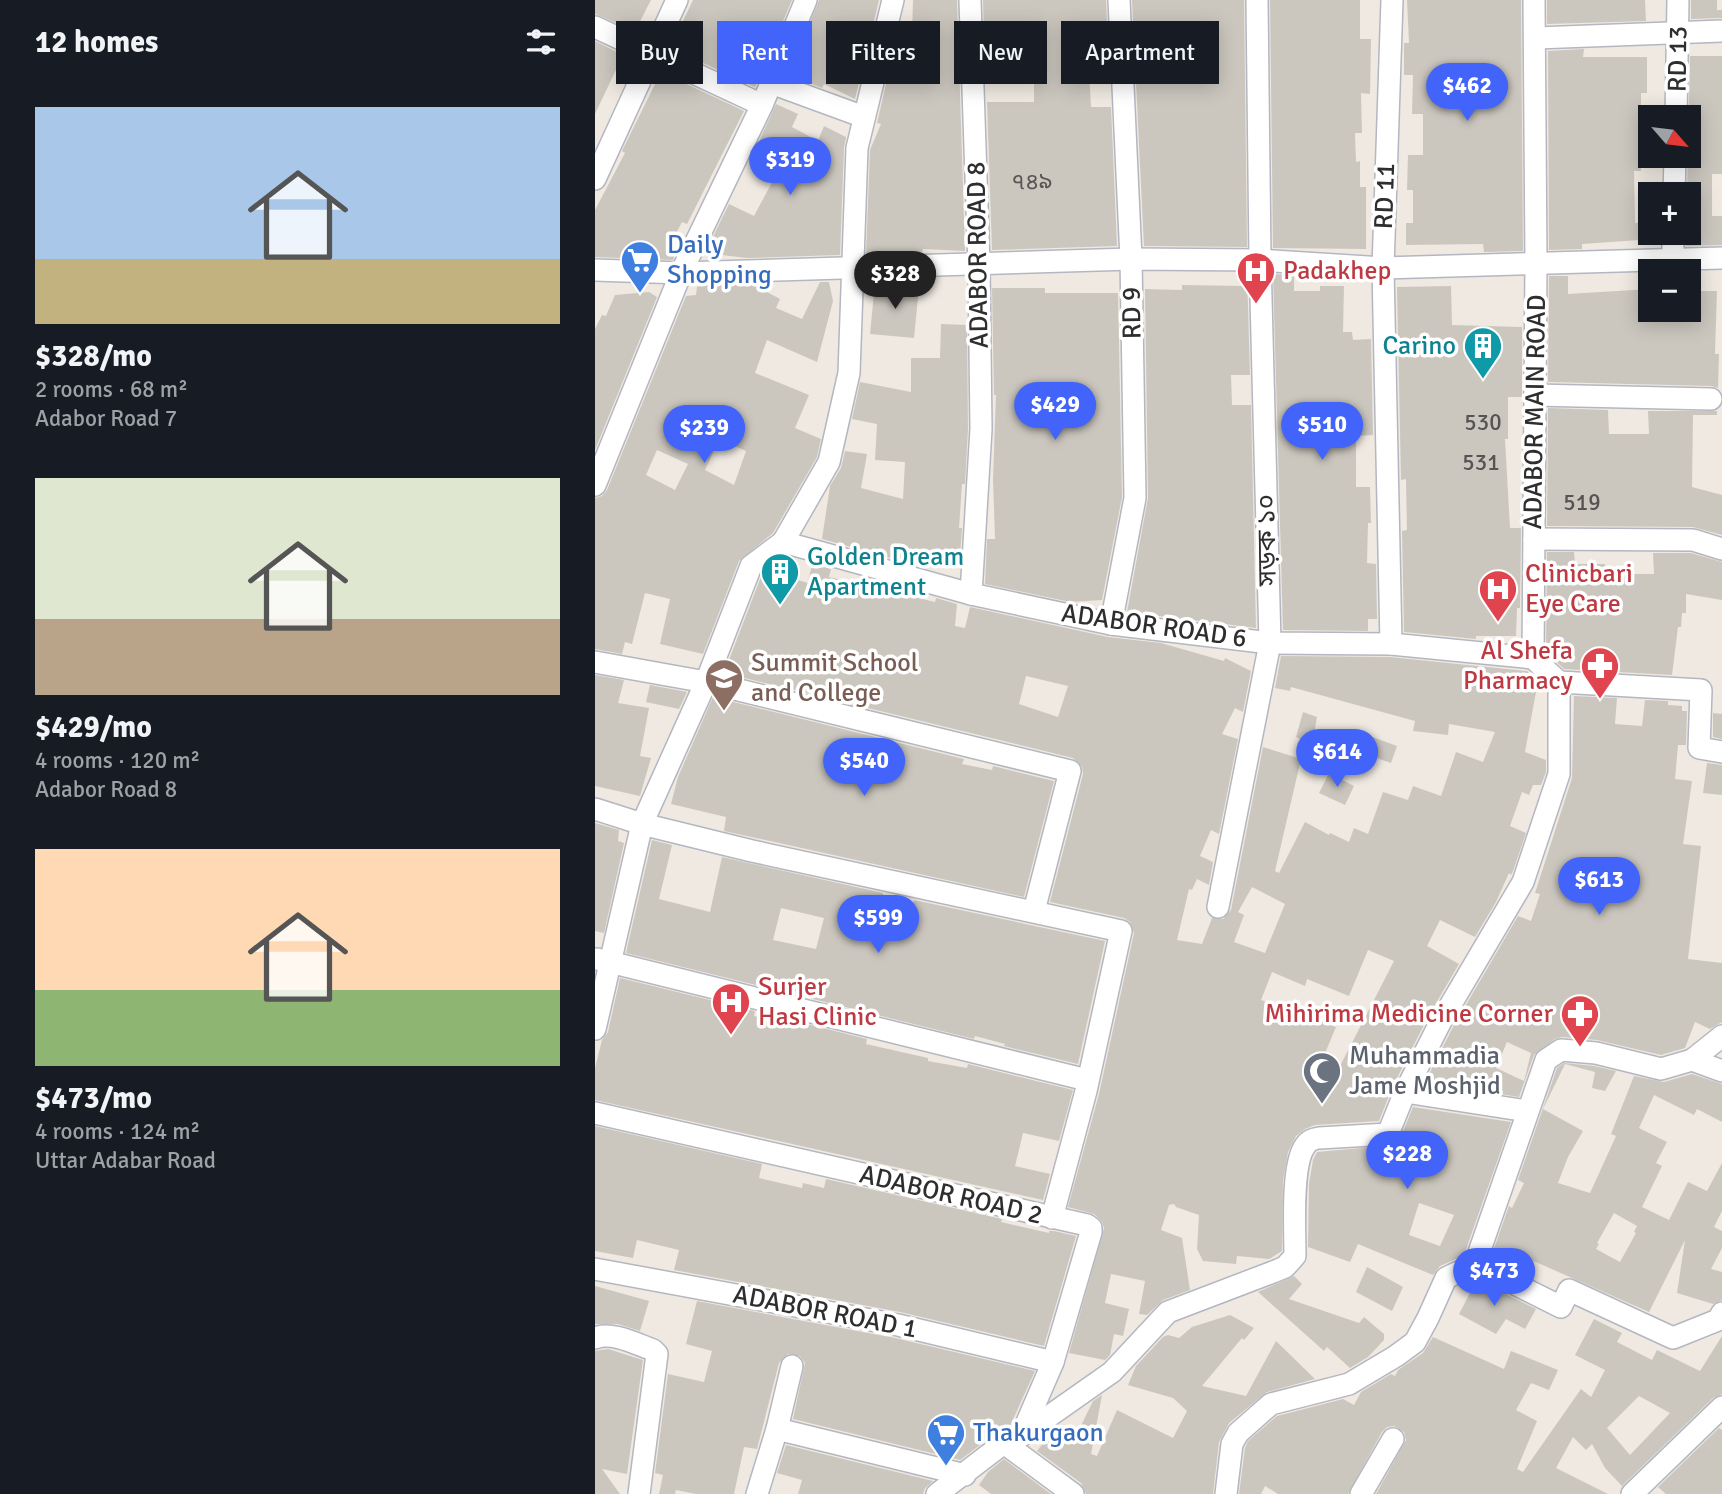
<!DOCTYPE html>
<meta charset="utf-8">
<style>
:root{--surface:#171b24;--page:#242831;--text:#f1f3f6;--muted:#9ea1a6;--accent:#4264fb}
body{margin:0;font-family:Signika,"Noto Sans Bengali",sans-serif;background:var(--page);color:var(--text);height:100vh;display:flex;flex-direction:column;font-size:26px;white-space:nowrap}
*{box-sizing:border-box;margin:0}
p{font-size:23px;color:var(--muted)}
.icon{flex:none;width:38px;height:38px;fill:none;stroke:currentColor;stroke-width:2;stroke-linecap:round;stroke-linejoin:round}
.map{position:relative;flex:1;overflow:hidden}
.details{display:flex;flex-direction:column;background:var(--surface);width:595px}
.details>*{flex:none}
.hud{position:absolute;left:21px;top:21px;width:665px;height:63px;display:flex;gap:14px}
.needle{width:46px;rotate:118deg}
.buttons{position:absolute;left:1043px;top:105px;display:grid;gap:14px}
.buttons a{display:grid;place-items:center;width:63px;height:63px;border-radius:0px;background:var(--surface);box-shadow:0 4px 18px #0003;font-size:35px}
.price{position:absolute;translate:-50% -60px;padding:0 16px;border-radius:24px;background:var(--accent);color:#fff;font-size:23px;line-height:46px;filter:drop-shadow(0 2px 4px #0008)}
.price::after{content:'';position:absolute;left:50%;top:42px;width:21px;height:16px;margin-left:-10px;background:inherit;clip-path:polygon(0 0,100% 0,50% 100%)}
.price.on{background:#222;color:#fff}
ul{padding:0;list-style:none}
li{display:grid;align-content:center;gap:14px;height:371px;padding:0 35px}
li span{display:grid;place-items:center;height:217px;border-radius:0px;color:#555}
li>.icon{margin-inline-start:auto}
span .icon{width:126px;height:126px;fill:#fffc;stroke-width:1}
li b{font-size:30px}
h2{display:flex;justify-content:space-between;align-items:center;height:84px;padding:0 35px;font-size:30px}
.tag{padding:0 24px;border-radius:0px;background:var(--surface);box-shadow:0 4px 18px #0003;font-size:24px;line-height:63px}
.tag.on{background:var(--accent);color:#fff}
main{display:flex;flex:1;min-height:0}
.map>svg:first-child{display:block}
.building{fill:#cbc7bf;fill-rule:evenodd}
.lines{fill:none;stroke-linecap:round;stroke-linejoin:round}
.minor-casing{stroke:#b4b7c1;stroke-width:24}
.minor{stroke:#fff;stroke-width:21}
.labels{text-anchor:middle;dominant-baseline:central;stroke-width:7;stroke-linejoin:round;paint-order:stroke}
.number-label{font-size:23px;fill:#555452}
.street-label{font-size:26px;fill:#2e2e2e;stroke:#fff}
.shop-label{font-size:26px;fill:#366cbe;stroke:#fff;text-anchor:start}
.health-label{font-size:26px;fill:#be3a42;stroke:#fff;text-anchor:start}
.culture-label{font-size:26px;fill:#0d838f;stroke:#fff;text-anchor:end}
.education-label{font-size:26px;fill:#785e54;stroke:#fff;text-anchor:start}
.worship-label{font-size:26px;fill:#5b616d;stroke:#fff;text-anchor:start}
</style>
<main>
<section class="details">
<h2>12 homes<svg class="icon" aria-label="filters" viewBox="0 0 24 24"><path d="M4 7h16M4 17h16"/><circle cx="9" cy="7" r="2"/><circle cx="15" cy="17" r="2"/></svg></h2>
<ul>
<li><span style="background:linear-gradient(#a9c7e8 70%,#c2b280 0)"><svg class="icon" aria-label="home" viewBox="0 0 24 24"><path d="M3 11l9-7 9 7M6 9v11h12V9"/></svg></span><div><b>$328/mo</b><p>2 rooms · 68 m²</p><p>Adabor Road 7</p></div></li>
<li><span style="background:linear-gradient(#dfe7d0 65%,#b9a48a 0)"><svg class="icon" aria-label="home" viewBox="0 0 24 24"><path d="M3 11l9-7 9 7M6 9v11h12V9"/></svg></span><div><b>$429/mo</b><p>4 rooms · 120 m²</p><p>Adabor Road 8</p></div></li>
<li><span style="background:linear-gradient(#ffd9b3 65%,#8fb573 0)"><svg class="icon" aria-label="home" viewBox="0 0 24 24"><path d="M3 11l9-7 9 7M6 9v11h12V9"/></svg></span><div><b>$473/mo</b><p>4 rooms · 124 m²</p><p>Uttar Adabar Road</p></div></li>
</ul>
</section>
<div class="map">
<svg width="1127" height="1494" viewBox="0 0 1127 1494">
<rect width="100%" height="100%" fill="#efe9e1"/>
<g class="building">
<path d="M0,0H56L40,31L0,14Z"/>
<path d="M98,0H197L160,87L78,49L90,24L87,23Z"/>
<path d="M224,0H284L260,99L229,84L227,88L194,75Z"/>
<path d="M318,0H362L370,251L328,249L327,252L271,254L275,150L286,124L282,123L295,67H311L310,35H317Z"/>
<path d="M388,0H511L512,24H493L494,71L496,107H516L522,246L397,250L392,102H439V65H390Z"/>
<path d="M537,0H649L652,247L549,246Z"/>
<path d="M675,0H765V39H776L775,94L766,93L767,133H760L761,162L765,161V187H771V249L678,248Z"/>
<path d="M812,0H926L928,251L889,252L888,244L811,245V223H818V190H812L813,155H828V114H817L818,75H809V43H814Z"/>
<path d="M952,0H1050L1051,21L952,24Z"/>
<path d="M1096,0H1122V10H1127V18L1096,19Z"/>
<path d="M0,41L28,55L0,114Z"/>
<path d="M989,49L988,57H1052V93H1046V171H1039L1040,223H1043L1044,240L987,244V249L954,250L953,51Z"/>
<path d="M1095,56H1127V174H1117V216H1127V245L1091,246V233H1094L1092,194Z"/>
<path d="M66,72L149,111L92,224L87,222L73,249L81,253L78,260L0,257V210L30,153L27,151Z"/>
<path d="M181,104L203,114L197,127L223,141L229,126L251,137L249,148L245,255L152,258L110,253L134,204L159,216L181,175L154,163Z"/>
<path d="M648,273H652L655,375H636L637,405H656L661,628L532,612L553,498L550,289L587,290V285L648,286Z"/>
<path d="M678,274L699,275V291H725V286H749L748,332H757L758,340L776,339L778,435L761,436V487H775L776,523H773L772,563L781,564L782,619H773V631L688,630Z"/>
<path d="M954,276H973V294L1055,289V310H1096L1097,291H1122L1120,354H1124L1123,388L1116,386L953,382Z"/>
<path d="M225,282H234L238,301L222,362L172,340L160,373L214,395L200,428L226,439L222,457L178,533L144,561L108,654L65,644L75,599L50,593L37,644L30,642L27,654L0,649V498L7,496L12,490L91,296L101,295L102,287L110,285L165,284L172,287L170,291L185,299L181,308L207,319ZM124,439L151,451L139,485L110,470ZM62,450L93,464L80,490L51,475Z"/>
<path d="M280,283L324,287L319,338L275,334Z"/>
<path d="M856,286L857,325L927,327V397H913V439H910L915,528H926L925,608H922L921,636H881V639L809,632L807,531L812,530L811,479L806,480L802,287Z"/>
<path d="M397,288H450V293H523L527,497L507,600L475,602L390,584L392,539H400L398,479L401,395H399Z"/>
<path d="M54,292L62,297L0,450V329L7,315L11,316L20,295Z"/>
<path d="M346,324L372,325L373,429L370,484H367L364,528H367L364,568L302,560L227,539L235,486L246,468L250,451L272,454L266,488L308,499L310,462L280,460L282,424L257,419L265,382L316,392V358H345Z"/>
<path d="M953,408L1013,410L1014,434H1054L1053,411H1122V415H1098L1097,487L1127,495V535L1098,527L952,526Z"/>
<path d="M952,552H979L980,564H1010L1011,574H1059L1058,553H1096L1127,562V600L1091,594V613H1087L1086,627H1083L1077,675L969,669L951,652Z"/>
<path d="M217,564L236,569L234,577L340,602L341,598L362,604L360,626L370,628L375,607L513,637L566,643L629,661L630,658L656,671L648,712L640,708L627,734L643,739L624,834L616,830L605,856L618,862L614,885L602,879L597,890L594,889L582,940L607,944L617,918L628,919L636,910L668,747L706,759L680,871L684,873L710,822L734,835L735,833L754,842L759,828L773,834L788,792L813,800L818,786L846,796L861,752L888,762L900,732L854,724L853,735L818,731L820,721L696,687L695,691L680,688L686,656L795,657L932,671L943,681L930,752L951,760V772L946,785H938L934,795L927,792L915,826L931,833L918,871L916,875L914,873L901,902L880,937L845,920L832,946L864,964L834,1015L798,1086L784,1121L720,1125L710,1129L701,1136L693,1152L688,1181L687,1251L674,1259L642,1256L641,1264L608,1261L602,1249L604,1215L581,1207L579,1204L574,1205L566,1230L587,1238L595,1290L568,1300L552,1315L544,1314L550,1281L516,1274L510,1303L534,1309L528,1336L519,1334L515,1355L510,1360L474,1353L509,1228L507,1222L499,1214L473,1207L504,1094L539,933L535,922L529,918L455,902L488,774L487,767L478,758L129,673L167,574L171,571L213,583ZM431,676L473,686L463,717L424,704ZM657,887L690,904L670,953L639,942L649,915L643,912ZM773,950L799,961L745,1066L728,1058L741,1027L666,1000L677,972L710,986L712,979L754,996Z"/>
<path d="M0,675L29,680L23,703L54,708L45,756L56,758L45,796L0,786Z"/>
<path d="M55,685L92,692L84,709L51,702Z"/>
<path d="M979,696L1022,698L1020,724L1047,726L1050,700L1073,701V705L1087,706V711H1092L1091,745H1083L1080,779L1097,781L1088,844L1106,846L1093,959L1127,963V1022L1115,1029L1100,1022L1090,1048L1066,1055L1002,1040L967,1037L960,1039L939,1055L924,1097L830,1082L858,1027L923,916L936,921L945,894L940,893L977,778ZM912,1042L936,1053L929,1081L901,1068Z"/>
<path d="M118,697L369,759L367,764L397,770L398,766L459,781L429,897L129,831L131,817L76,804L83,777Z"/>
<path d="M708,712L722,717L717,745L701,737Z"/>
<path d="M1118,713L1127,714V739L1118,737Z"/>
<path d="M772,735L802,746L796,763L764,752Z"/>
<path d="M1112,763L1127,765V795L1108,793Z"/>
<path d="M734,773L759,786L750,805L724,793Z"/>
<path d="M0,823L24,830L23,841L29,843L9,933L0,931Z"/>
<path d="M57,840L77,845L64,899L115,912L127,857L288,893V896L318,903L319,900L510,941L483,1064L409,1046L410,1044L380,1036L379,1039L210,997L211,994L165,983V986L31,953ZM186,908L229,918L221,949L178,940Z"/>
<path d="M25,978L160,1011L159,1016L202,1027L204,1022L272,1039L271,1044L333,1058V1061L372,1068L373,1064L478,1090L464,1141L428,1133L420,1166L455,1174L448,1200L0,1100V1068L7,1040L13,1032Z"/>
<path d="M969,1063L999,1066L1021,1071L1010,1091L997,1088L1000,1072L970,1064L948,1109L988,1131L973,1157L963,1183L995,1193L1021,1136L1016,1134L1039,1076L1069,1082L1097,1074L1127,1084V1122L1102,1109L1099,1115L1059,1095L1044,1128L1072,1142L1061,1163L1067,1166L1047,1207L1074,1220L1093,1182L1112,1191L1127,1163V1211L1119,1227L1127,1231V1248L1116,1269L1127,1272V1300L1118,1304L1082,1293L1090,1240L1054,1312L934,1259L932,1263L918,1257L914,1266L896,1257L914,1206L917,1208L929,1183L923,1180L962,1068ZM1019,1213L1042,1226L1039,1232L1041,1233L1025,1262L1001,1249L1004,1244L1002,1243Z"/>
<path d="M818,1107L916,1122L869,1255L845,1266L838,1275L763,1244L755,1262L713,1247L714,1184L718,1160L722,1152L800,1145L805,1139ZM824,1203L859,1215L845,1246L814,1235Z"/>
<path d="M0,1126L167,1164L164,1178L207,1188L208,1183L229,1188L231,1179L407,1219L406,1222L454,1233V1231H459L481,1236L449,1346L305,1312L79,1270L84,1250L42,1240L38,1258L0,1251Z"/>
<path d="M772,1267L808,1287L797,1311L761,1292Z"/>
<path d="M699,1276L707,1284L694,1299L764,1323L769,1317L789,1334V1340L773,1357L755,1368L732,1347L729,1351L663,1292Z"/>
<path d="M880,1279L941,1309L930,1329L911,1319L901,1334L864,1314L876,1291L864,1286Z"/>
<path d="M0,1286L54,1301L45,1331L23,1324H0Z"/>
<path d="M102,1301L300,1338L440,1371L415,1426L401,1433L365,1460L198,1419L210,1363L205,1356L193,1354L184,1363L162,1449L149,1447L139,1494H101L81,1490L80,1494H64L68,1475L60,1473L73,1374L109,1382L117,1351L91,1344Z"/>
<path d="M635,1315L659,1328L649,1340L647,1338L607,1386L651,1396L681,1341L720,1379L672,1392L634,1423L624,1442L618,1494H491L486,1483L442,1451L456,1433L478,1442L498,1401L507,1395L496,1454L502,1456L522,1410L578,1438L592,1411L578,1398L533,1385L541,1366L568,1337L573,1335L584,1338L597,1327Z"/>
<path d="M999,1319L1027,1333L1022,1342L1057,1360L1062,1350L1105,1371L1127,1336V1394L1118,1398L1027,1486L1010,1468L997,1444L991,1450L978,1437L961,1468L1013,1494H781L811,1440L809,1432L799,1426L792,1427L787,1432L753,1494H683L670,1486L666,1494H644L650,1448L653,1441L682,1416L748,1399L759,1405L766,1392L796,1374L800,1376L803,1370L828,1353L838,1337L909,1369L916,1351L963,1370L954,1390L936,1383L921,1410L942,1421L922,1469L928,1472L986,1389L996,1397L1010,1370L980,1355ZM1044,1396L1075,1413L1035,1455L1012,1428Z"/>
<path d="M13,1349L48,1360L32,1474L7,1469L25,1494H0V1351Z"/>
<path d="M1124,1428L1127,1430V1494H1071L1063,1487Z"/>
<path d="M191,1445L338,1481L330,1488L328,1494H203L207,1480L182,1473Z"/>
<path d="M409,1459L456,1494H396L384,1485L393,1472Z"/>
</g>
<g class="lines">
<g class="minor-casing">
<g id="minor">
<path d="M375,0L384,265L386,429L376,594"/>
<path d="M0,27L167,105"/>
<path d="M941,38L1127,31"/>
<path d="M176,83L269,117"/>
<path d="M1081,117L1083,0"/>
<path d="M0,179L82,0"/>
<path d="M1079,194L1080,156"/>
<path d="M1078,258V233"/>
<path d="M0,270L86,273L536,259L665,260L788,268L1127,258"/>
<path d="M940,395L1116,399"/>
<path d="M0,485L86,273L167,105L211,0"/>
<path d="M939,539L1098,540L1127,549"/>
<path d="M188,542L376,594L516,624L675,643L796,644L938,658"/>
<path d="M516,624L540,498L536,259L524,0"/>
<path d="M796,644L788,268L797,0"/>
<path d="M0,662L111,682L475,771L439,911"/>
<path d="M964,682L1106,690L1104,748L1127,752"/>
<path d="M0,809L47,824L157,851L526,931L491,1091L457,1218"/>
<path d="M623,907L675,643L665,260L662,0"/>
<path d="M2,959L492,1080"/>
<path d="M0,1029L47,824L111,682L156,566L188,542L234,462L254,373L262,148L298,0"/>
<path d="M1097,1060L1127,1071"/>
<path d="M810,1092L932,1111"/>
<path d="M0,1113L492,1225L496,1228V1232L458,1362L426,1436"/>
<path d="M880,1264L966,1307L974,1290L1078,1338L1123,1320L1127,1313"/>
<path d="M0,1269L303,1325L458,1362"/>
<path d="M0,1338C17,1331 41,1344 58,1350L62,1354L44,1494"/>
<path d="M197,1366L182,1429L370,1475"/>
<path d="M409,1443L478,1494"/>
<path d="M162,1494L182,1429"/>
<path d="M342,1494L409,1443L426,1436L517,1372L573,1312L678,1272L690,1267L700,1256C700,1231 696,1165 710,1146C714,1140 718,1139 724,1138L793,1134L810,1092L846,1021L928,882L964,774V682L938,658L941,263L939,0"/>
<path d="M631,1494L637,1444L643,1433L676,1404L754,1384L801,1356L820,1342L833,1318L851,1278L880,1264L951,1060L966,1050L1001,1053L1066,1069L1097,1060L1127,1036"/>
<path d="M766,1494L798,1439"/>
<path d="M1037,1494L1127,1407"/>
</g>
</g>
<use href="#minor" class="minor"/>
</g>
<defs>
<g id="supermarket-pin" transform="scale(2.0125)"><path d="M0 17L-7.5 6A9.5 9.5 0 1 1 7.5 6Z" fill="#3f7fe0" stroke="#fff"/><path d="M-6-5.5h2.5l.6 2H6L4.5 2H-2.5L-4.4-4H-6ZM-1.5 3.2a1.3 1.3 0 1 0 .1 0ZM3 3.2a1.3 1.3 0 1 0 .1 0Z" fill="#fff"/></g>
<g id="hospital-pin" transform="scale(2.0125)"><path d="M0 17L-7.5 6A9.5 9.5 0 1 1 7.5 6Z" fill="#e0444e" stroke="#fff"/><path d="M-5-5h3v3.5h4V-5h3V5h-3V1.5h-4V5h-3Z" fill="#fff"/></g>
<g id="building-pin" transform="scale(2.0125)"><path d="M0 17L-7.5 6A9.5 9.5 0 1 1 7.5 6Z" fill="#0f9aa8" stroke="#fff"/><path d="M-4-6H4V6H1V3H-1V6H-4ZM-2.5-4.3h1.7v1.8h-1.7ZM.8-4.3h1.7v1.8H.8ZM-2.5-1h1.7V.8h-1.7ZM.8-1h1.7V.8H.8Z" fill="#fff"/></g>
<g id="pharmacy-pin" transform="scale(2.0125)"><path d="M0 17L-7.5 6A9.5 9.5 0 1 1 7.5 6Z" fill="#e0444e" stroke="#fff"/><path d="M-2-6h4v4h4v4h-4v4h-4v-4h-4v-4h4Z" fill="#fff"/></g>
<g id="school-pin" transform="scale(2.0125)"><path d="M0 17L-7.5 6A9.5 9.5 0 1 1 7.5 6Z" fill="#8d6e63" stroke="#fff"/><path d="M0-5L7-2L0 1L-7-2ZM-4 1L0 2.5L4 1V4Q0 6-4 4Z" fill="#fff"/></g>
<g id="mosque-pin" transform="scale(2.0125)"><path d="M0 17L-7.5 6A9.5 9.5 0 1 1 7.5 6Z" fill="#6b7280" stroke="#fff"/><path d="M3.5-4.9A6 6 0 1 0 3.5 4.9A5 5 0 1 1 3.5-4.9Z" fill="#fff"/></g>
</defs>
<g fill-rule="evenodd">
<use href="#supermarket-pin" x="45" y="260"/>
<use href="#hospital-pin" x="661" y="271"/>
<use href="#building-pin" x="888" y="346"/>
<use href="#building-pin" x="185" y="572"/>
<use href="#hospital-pin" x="903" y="589"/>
<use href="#pharmacy-pin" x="1005" y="666"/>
<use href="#school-pin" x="129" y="678"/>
<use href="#hospital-pin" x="136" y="1002"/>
<use href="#pharmacy-pin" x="985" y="1014"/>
<use href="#mosque-pin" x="727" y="1071"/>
<use href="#supermarket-pin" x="351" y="1433"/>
</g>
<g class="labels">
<g class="number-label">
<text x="437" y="181">৭৪৯</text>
<text x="888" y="422">530</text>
<text x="886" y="462">531</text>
<text x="987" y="502">519</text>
</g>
<g class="street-label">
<text transform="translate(1083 59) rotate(-89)">RD 13</text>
<text transform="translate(790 196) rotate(-88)">RD 11</text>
<text transform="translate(383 255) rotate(-91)">ADABOR ROAD 8</text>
<text transform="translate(537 313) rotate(-91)">RD 9</text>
<text transform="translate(940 412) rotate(-89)">ADABOR MAIN ROAD</text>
<text transform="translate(672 540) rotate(-91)">সড়ক ১০</text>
<text transform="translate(559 626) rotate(8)">ADABOR ROAD 6</text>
<text transform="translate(356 1195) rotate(13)">ADABOR ROAD 2</text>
<text transform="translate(230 1312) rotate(11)">ADABOR ROAD 1</text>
</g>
<g class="shop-label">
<text x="72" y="245">Daily<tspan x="72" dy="30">Shopping</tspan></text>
<text x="378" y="1433">Thakurgaon</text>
</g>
<g class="health-label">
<text x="688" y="271">Padakhep</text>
<text x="930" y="574">Clinicbari<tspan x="930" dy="30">Eye Care</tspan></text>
<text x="978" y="651" text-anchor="end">Al Shefa<tspan x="978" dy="30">Pharmacy</tspan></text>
<text x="163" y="987">Surjer<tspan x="163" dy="30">Hasi Clinic</tspan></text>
<text x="958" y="1014" text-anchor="end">Mihirima Medicine Corner</text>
</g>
<g class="culture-label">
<text x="861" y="346">Carino</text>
<text x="212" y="557" text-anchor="start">Golden Dream<tspan x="212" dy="30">Apartment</tspan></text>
</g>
<g class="education-label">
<text x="156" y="663">Summit School<tspan x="156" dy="30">and College</tspan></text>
</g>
<g class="worship-label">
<text x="754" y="1056">Muhammadia<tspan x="754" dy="30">Jame Moshjid</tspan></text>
</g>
</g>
</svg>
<div class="buttons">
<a><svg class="needle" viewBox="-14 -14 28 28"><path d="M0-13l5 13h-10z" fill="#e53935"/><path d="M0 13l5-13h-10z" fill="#9ea1a6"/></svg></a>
<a>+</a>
<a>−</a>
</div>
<b class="price" style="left:872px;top:123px">$462</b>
<b class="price" style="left:195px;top:197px">$319</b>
<b class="price on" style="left:300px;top:311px">$328</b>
<b class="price" style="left:460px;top:442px">$429</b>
<b class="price" style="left:727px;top:462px">$510</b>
<b class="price" style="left:109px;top:465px">$239</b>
<b class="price" style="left:742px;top:789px">$614</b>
<b class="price" style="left:269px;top:798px">$540</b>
<b class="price" style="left:1004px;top:917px">$613</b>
<b class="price" style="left:283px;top:955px">$599</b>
<b class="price" style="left:812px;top:1191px">$228</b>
<b class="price" style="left:899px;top:1308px">$473</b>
<div class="hud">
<a class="tag">Buy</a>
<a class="tag on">Rent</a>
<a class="tag">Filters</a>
<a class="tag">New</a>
<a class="tag">Apartment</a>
</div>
</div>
</main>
